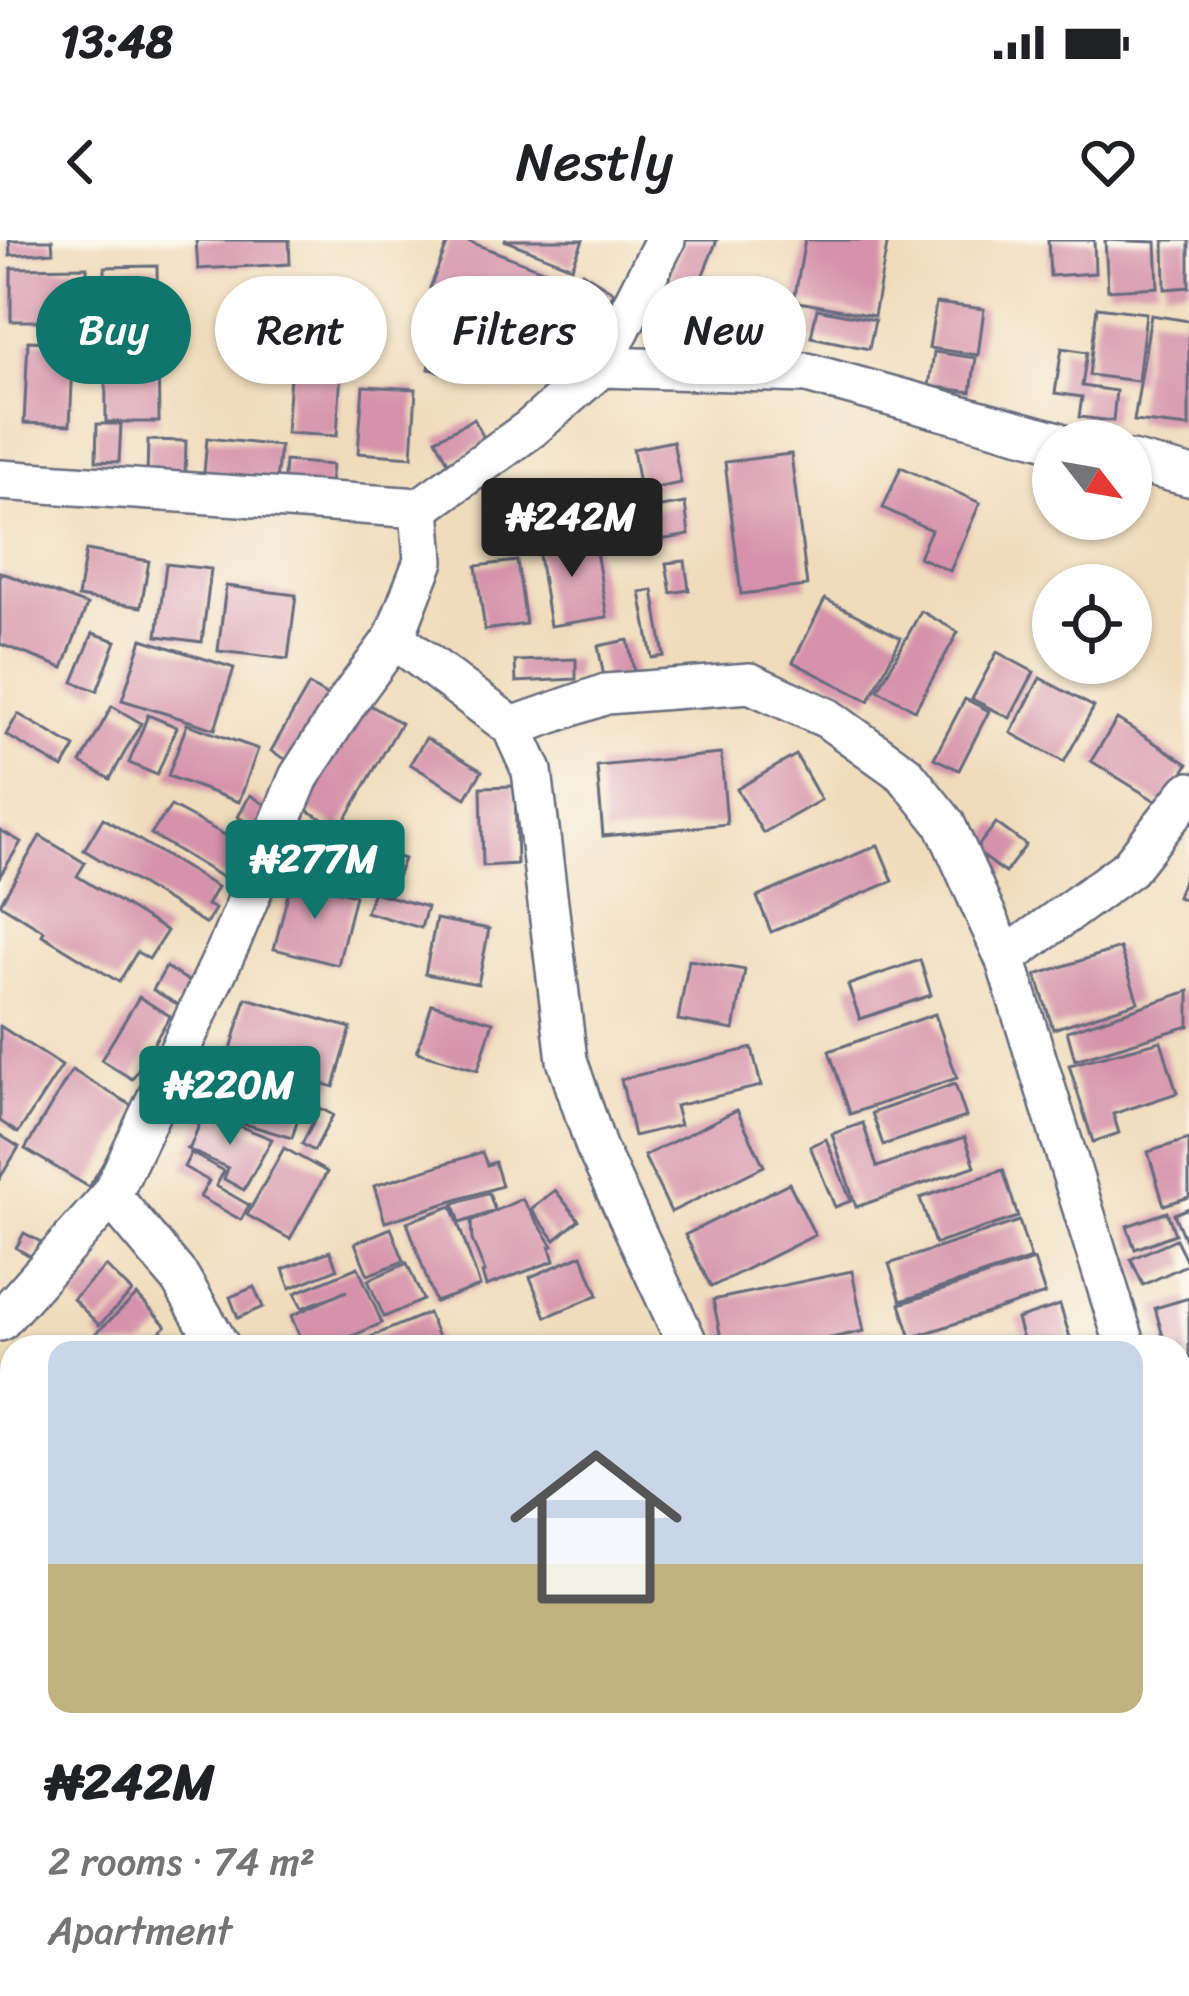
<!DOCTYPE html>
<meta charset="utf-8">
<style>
:root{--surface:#fff;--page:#f2f2f2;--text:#202124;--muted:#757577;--line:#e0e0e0;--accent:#0f766e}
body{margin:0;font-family:Sriracha,sans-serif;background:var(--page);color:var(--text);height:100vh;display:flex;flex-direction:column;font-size:45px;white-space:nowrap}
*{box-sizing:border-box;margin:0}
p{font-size:39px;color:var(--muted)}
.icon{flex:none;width:66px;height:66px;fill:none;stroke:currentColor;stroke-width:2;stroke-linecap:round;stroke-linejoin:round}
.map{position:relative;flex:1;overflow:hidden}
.panel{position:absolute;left:0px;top:1095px;width:1191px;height:663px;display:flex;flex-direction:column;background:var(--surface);border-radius:36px 36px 0 0;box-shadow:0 3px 9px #0004}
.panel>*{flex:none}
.guide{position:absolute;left:36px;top:36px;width:1119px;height:108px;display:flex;gap:24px}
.needle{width:78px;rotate:121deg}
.tools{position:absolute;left:1032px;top:180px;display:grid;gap:24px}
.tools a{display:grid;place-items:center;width:120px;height:120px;border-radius:50%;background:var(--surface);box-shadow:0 3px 9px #0004;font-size:60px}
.price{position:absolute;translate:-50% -102px;padding:0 27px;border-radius:12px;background:var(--accent);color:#fff;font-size:39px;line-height:78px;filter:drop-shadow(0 3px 6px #0008)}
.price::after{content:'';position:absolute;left:50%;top:72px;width:36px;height:27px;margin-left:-18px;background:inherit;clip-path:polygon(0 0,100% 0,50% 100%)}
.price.active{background:#222;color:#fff}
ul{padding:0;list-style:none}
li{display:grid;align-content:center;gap:24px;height:636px;padding:0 48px}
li+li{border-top:3px solid var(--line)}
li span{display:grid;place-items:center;height:372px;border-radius:24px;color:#555}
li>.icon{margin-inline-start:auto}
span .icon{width:216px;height:216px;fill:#fffc;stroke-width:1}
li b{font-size:51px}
.pill{padding:0 42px;border-radius:54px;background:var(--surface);box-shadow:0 3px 9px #0004;font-size:42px;line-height:108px}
.pill.active{background:var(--accent);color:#fff}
.status{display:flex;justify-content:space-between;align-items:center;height:84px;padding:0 60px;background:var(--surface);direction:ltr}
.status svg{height:33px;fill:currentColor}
header{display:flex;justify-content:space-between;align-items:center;height:156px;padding:0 48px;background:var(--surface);font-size:54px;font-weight:600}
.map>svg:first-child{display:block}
.building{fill:#d592aa}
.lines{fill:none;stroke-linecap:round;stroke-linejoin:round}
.minor-casing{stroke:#666c7f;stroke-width:44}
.minor{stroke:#fff;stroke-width:39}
</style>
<div class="status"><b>13:48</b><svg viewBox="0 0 49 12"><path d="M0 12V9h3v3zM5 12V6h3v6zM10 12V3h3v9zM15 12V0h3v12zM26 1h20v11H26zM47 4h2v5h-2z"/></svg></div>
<header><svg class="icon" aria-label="back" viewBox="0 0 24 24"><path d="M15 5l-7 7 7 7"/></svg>Nestly<svg class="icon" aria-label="heart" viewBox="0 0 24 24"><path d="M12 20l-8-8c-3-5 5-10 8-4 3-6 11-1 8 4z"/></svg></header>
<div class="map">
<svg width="1189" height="1756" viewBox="0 0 1189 1756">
<rect width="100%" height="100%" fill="#fbf7ec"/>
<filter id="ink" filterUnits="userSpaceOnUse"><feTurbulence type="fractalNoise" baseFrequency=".00833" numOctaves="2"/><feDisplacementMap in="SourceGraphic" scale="24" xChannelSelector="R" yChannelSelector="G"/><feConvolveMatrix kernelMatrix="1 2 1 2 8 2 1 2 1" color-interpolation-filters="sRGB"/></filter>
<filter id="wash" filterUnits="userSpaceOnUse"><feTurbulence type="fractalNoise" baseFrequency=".004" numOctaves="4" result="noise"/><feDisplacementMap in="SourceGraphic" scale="48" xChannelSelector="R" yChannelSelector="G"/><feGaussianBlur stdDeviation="2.7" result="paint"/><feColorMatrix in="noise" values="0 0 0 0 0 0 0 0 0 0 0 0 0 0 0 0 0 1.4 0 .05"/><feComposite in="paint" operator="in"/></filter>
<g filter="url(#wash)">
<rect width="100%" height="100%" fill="#f0dcbb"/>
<g id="blocks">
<g class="building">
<path d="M9,0H52L53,12L10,15Z"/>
<path d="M196,0H289L290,24L198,29Z"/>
<path d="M449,0H465L553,34L531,88L430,48Z"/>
<path d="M504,0H583L572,27Z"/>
<path d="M685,0H717L688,71L660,60Z"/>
<path d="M805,0H888L874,76L794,61Z"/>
<path d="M1048,0H1094L1095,33L1050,36Z"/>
<path d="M1105,0L1156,2L1158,47L1108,50Z"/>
<path d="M1164,0H1189V47L1165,49Z"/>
<path d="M157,26L159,182H106L105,27Z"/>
<path d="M87,27V81H11V28Z"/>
<path d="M582,32L614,52L576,114L544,94Z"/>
<path d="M936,63L984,69L978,115L929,108Z"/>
<path d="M1097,67L1146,73L1138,141L1089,135Z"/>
<path d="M817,69L875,80L869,109L811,97Z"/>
<path d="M1151,75L1189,81V187L1134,181Z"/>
<path d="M294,78L344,81L337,196L286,193Z"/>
<path d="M439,83L494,94L484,141L429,129Z"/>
<path d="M28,101L74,103L70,185L24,183Z"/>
<path d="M1062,108L1087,112L1082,146L1116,151L1113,181L1079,177L1082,157L1055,153Z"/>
<path d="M934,112L976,118L971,152L929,146Z"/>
<path d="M363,146L416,149L412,217L358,213Z"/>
<path d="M474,179L486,202L448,222L436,199Z"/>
<path d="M97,184H121L119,222L96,221Z"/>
<path d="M207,198L280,206L276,241L204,234Z"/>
<path d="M148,200L186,201L185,237H147Z"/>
<path d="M673,201L681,243L640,251L633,209Z"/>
<path d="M791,214L807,346L741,354L725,222Z"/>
<path d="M285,221L332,225L329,254L283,251Z"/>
<path d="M901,227L980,263L950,331L919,317L931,290L883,268Z"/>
<path d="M685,263L689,295L654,301L649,269Z"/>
<path d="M593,293L607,377L550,386L537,303Z"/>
<path d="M86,310L149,321L141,367L78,357Z"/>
<path d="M517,321L526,384L485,390L476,326Z"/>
<path d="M685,321L689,350L671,353L666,323Z"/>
<path d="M166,324L211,329L202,402L157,396Z"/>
<path d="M0,332L87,365L63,428L0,404Z"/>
<path d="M226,346L296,355L288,419L218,411Z"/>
<path d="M653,350L664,416L652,418L640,352Z"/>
<path d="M825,359L901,398L869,461L793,422Z"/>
<path d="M921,371L958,392L915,470L878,450Z"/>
<path d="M93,393L116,401L97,451L73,442Z"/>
<path d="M142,399L234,428L215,489L122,460Z"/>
<path d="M628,400L635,436L605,442L598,406Z"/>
<path d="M997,412L1034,432L1010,478L972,459Z"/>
<path d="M576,419V439L516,442L515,421Z"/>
<path d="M1040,438L1094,467L1064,522L1011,493Z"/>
<path d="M309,445L334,460L296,525L271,511Z"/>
<path d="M965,459L989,471L959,530L934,518Z"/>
<path d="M363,461L401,483L340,589L303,568Z"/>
<path d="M112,466L141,483L110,539L81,523Z"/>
<path d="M18,474L75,507L63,528L6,495Z"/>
<path d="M148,475L177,487L157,535L129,523Z"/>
<path d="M1117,479L1188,524L1162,565L1091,521Z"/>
<path d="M187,484L258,509L239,562L168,536Z"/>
<path d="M426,498L482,531L466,558L410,524Z"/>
<path d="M721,514L727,584L603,596L597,526Z"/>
<path d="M796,515L821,560L763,593L737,549Z"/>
<path d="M515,546L517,624L483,626L481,547Z"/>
<path d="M250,555L272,569L260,590L238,577Z"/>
<path d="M171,566L253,610L243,627L235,622L225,639L151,594Z"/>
<path d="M103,578L217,647L207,665L215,669L206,684L84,610Z"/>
<path d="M996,583L1026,605L1005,633L975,610Z"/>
<path d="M325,589L404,619L390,654L312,624Z"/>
<path d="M0,590L21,602L0,636Z"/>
<path d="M40,596L85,623L77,636L167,691L149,719L137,712L119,742L42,695L44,691L0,664Z"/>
<path d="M878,605L893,641L771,692L757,657Z"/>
<path d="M1188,626H1189V661L1177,657Z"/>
<path d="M292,639L355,655L338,725L274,709Z"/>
<path d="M373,652L427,667L421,688L366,672Z"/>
<path d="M436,679L489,689L478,744L425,734Z"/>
<path d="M1120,708L1138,762L1053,789L1036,735Z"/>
<path d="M689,720L745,730L734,790L678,780Z"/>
<path d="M920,720L931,755L860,779L848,745Z"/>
<path d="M166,727L195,745L182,767L153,750Z"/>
<path d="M1189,751V786L1075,820L1067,791Z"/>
<path d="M139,757L170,776L132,839L101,820Z"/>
<path d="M246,758L351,788L334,847L229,816Z"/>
<path d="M432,764L493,782L478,830L417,812Z"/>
<path d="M935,774L957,838L850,874L829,811Z"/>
<path d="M0,786L62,826L18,893L0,881Z"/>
<path d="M1161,801L1177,853L1113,874L1119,893L1093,902L1069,825Z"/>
<path d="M752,808L761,846L675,866L680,885L634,896L621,839Z"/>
<path d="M228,820L309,843L292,898L211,874Z"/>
<path d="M72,830L136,868L89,947L25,909Z"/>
<path d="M955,844L966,877L883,905L872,873Z"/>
<path d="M320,868L333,875L314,911L302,904Z"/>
<path d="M737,870L764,926L671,972L644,916Z"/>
<path d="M204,872L272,899L244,950L224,939L228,928L185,908H190Z"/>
<path d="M863,883L877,927L965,897L975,926L856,967L832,894Z"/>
<path d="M0,895L19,907L0,938Z"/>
<path d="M826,899L851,961L835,967L810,906Z"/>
<path d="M1189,899V957L1164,965L1148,912Z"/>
<path d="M284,908L327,932L290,999L247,975Z"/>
<path d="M482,912L487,925L495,922L502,946L385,982L374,946Z"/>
<path d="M191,913L224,931L216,946L249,965L241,980L200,957L209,941L184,927Z"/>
<path d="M1003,930L1018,977L935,1004L920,958Z"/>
<path d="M789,943L815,995L711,1047L685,995Z"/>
<path d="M555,950L579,980L555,1000L531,969Z"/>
<path d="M489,953L495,971L460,983L454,964Z"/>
<path d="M522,959L553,1006L550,1007L554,1021L486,1046L482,1033L485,1032L472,1000L471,982Z"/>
<path d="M452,966L480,1046L435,1062L407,982Z"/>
<path d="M1189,968V1010L1174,974Z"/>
<path d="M1167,972L1175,994L1135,1009L1127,986Z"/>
<path d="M1019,981L1031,1019L901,1061L889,1024Z"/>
<path d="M391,988L404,1021L368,1035L355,1003Z"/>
<path d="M24,993L41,1002L32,1017L16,1008Z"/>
<path d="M1176,999L1188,1024L1143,1045L1131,1019Z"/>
<path d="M330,1011L337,1029L290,1048L283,1029Z"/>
<path d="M582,1015L598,1055L546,1077L530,1037Z"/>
<path d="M1034,1020L1045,1054L911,1098L900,1064Z"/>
<path d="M407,1023L423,1060L384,1077L368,1040Z"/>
<path d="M106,1026L132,1052L99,1085L73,1059Z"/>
<path d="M358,1027L382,1083L327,1107H304L291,1076L347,1051L302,1068L295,1053Z"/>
<path d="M852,1031L864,1091L789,1107H723L713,1060Z"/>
<path d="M254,1047L263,1067L238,1078L230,1057Z"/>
<path d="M137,1055L166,1086L143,1107H107L95,1094Z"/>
<path d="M1189,1058V1119L1179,1122V1107H1166L1155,1068Z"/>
<path d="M1060,1065L1073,1107H1025L1017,1079Z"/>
<path d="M428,1073L442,1107H360L358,1102Z"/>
<path d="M1189,1131V1187L1179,1190V1134Z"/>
<path d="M6,1153L12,1159V1224L8,1228L0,1221V1160Z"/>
<path d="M1189,1207V1267H1187L1179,1233V1210Z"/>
<path d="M9,1434L12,1441V1495L0,1500V1438Z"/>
<path d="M12,1524V1580L0,1585V1529Z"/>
<path d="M12,1594V1613L0,1618V1599Z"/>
<path d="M12,1616V1668L0,1672V1620Z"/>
<path d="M12,1676V1740L0,1744V1680Z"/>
<path d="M22,1746H42L46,1756H0Z"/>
<path d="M443,1746H488L478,1756H453Z"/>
<path d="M542,1746H587L595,1756H550Z"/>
<path d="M712,1746H732L733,1756H713Z"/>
<path d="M748,1746H865L866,1756H749Z"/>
<path d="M916,1746H950V1756H917Z"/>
<path d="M1063,1746H1118V1756H1062Z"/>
</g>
</g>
</g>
<g filter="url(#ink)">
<use href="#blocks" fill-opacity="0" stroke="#666c7f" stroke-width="3"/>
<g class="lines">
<g class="minor-casing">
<g id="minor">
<path d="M601,127L665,0"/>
<path d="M1131,221L1189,236"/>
<path d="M0,240L420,268L530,189L601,127L807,133L1055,201"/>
<path d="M394,398L512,487L532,531L567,820L596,907L689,1107"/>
<path d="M512,487L606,454L750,443L827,478L905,534L945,584L1005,718L1126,1107"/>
<path d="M1005,718L1129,628L1189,552"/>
<path d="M111,956L180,1038L220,1107"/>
<path d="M0,1081L111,956L230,703L299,537L350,458L394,398L424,321L420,268"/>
<path d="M1179,1300L1189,1362"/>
<path d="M1179,1492H1189"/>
<path d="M411,1746L414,1756"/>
<path d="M913,1746L914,1756"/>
</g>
</g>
<use href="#minor" class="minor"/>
</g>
</g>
</svg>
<div class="tools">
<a><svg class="needle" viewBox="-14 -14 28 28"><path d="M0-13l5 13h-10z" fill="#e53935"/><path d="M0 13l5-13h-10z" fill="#757577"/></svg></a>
<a><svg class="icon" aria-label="locate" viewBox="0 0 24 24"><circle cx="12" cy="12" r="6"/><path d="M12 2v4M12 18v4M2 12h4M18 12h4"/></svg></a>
</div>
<b class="price active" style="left:572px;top:340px">₦242M</b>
<b class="price" style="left:315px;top:682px">₦277M</b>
<b class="price" style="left:230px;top:908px">₦220M</b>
<div class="guide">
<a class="pill active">Buy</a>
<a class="pill">Rent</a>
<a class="pill">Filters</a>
<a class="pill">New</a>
</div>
<section class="panel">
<ul>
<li><span style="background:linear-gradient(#c9d6e8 60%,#c2b280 0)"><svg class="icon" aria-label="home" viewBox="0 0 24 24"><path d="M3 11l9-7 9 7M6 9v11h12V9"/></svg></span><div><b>₦242M</b><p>2 rooms · 74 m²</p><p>Apartment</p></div></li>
</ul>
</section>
</div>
